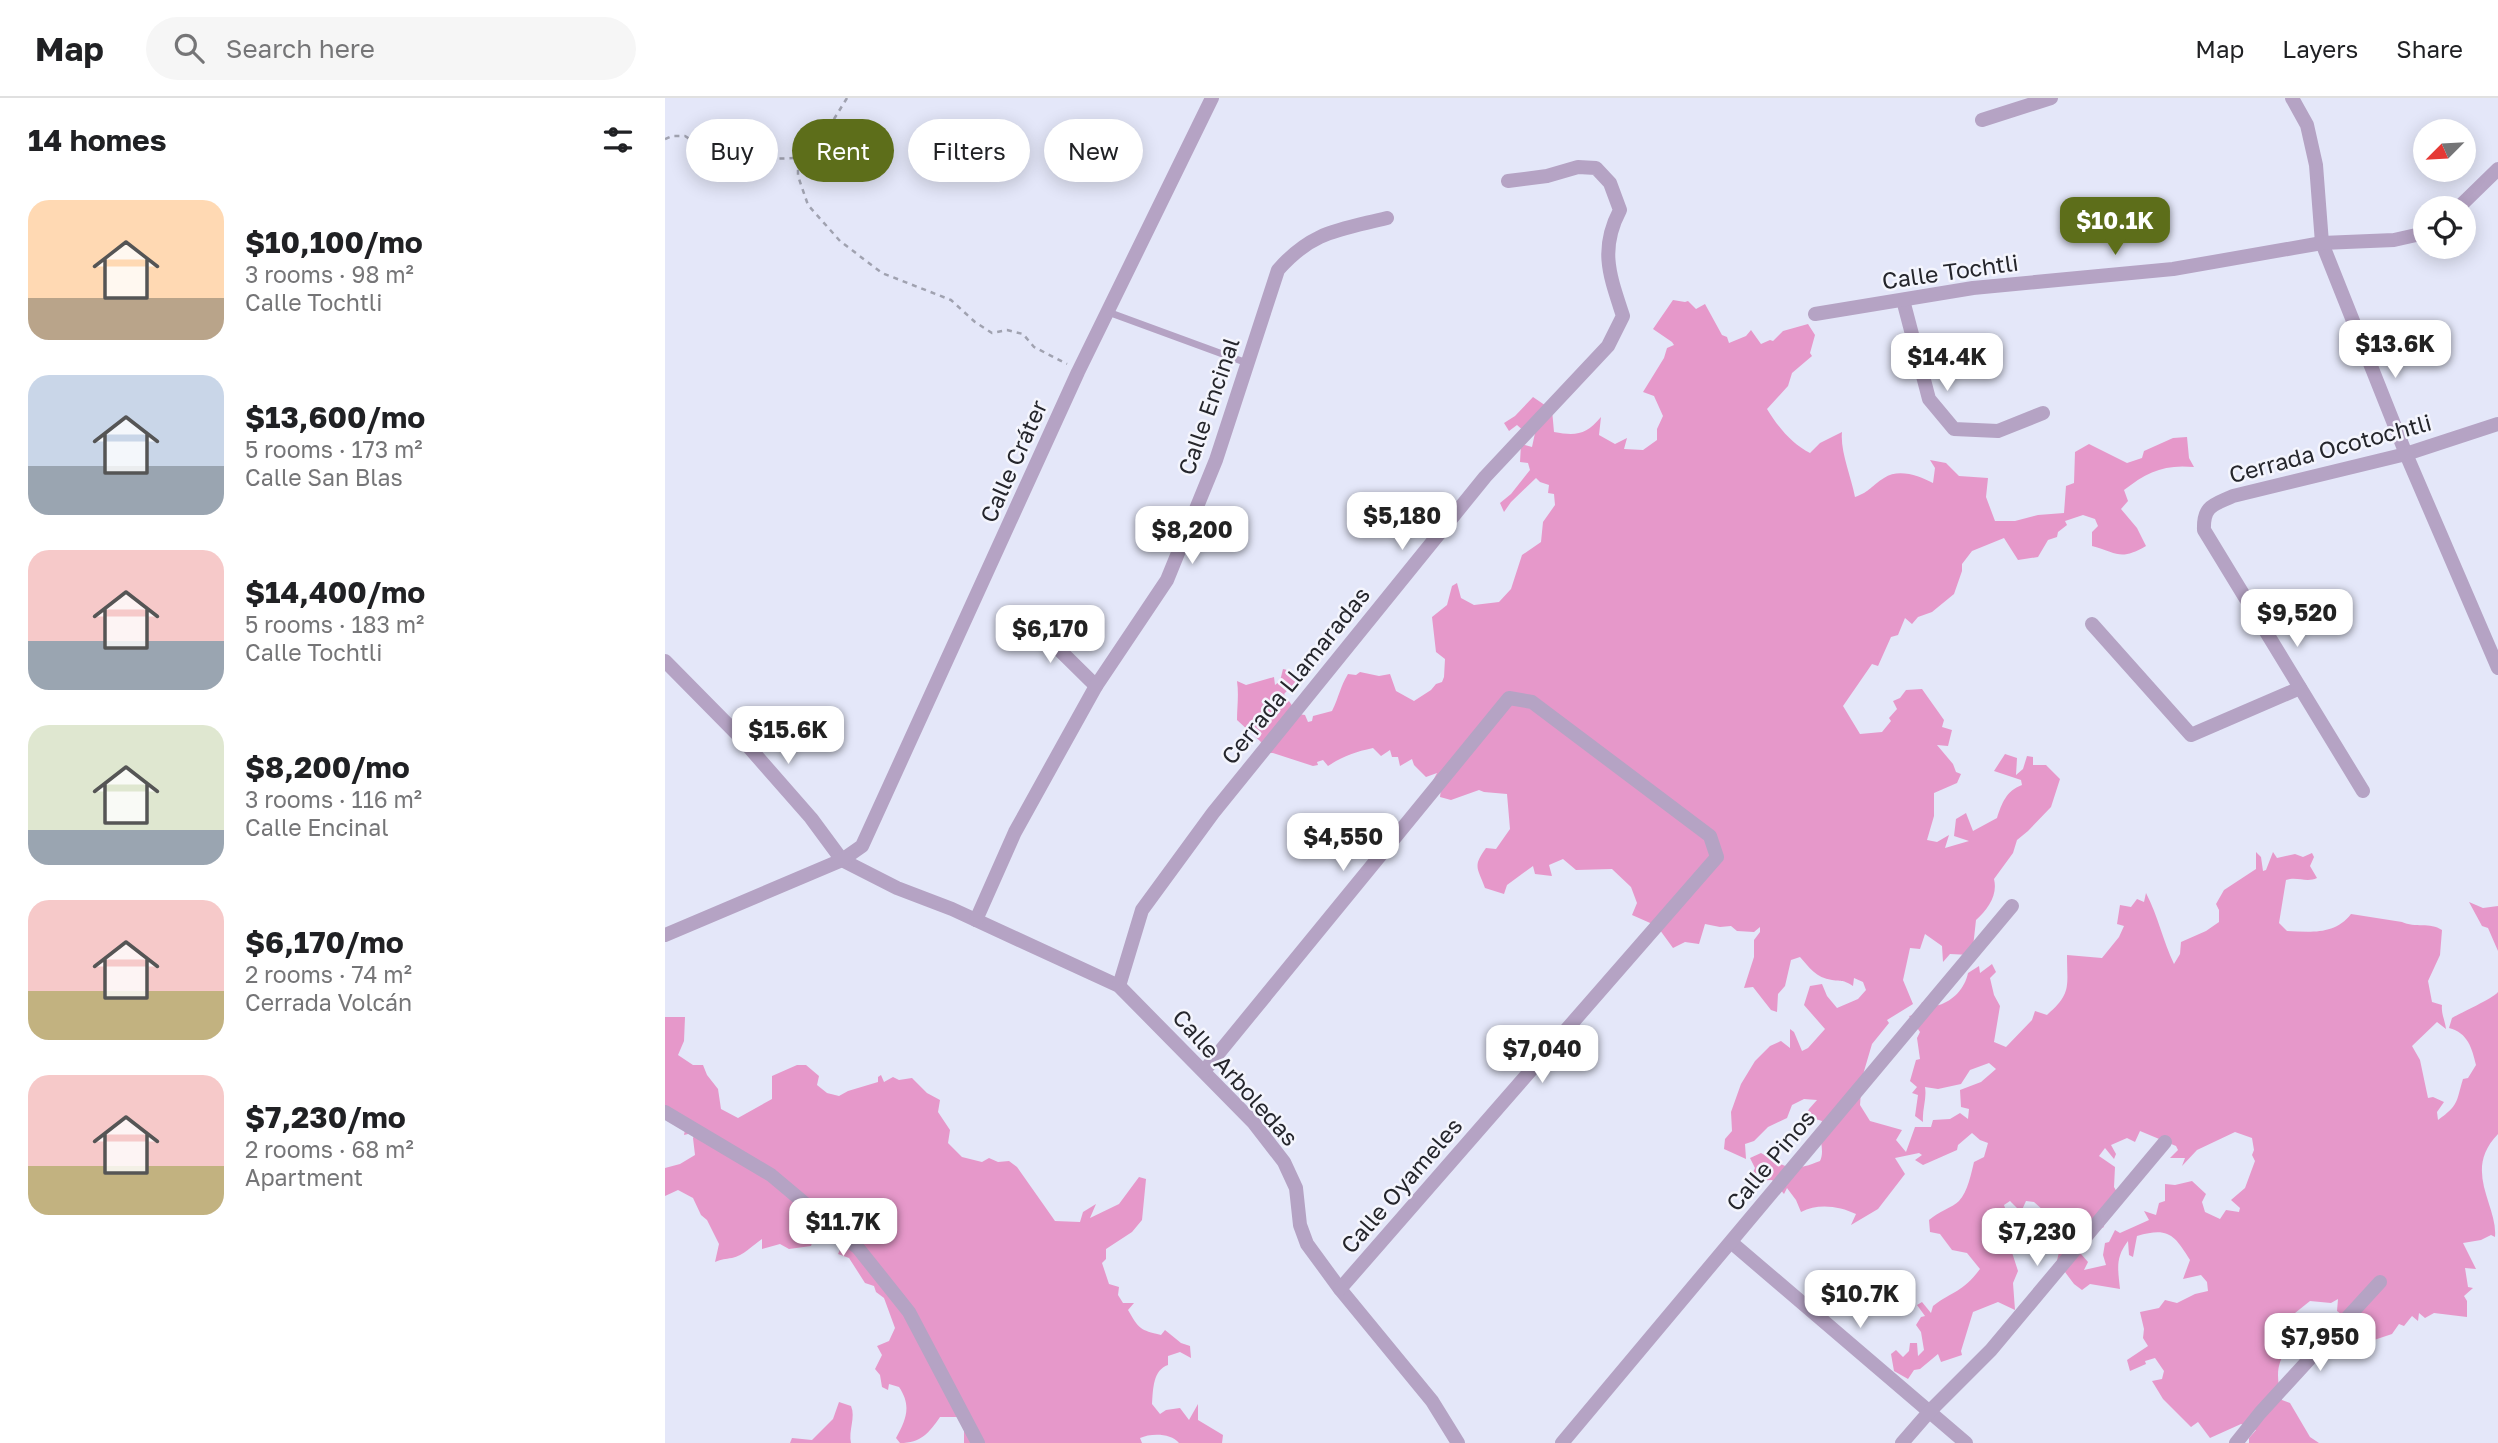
<!DOCTYPE html>
<meta charset="utf-8">
<style>
:root{--surface:#fff;--page:#f6f6f6;--text:#202124;--muted:#757577;--line:#e0e0e0;--accent:#5d6e1a}
body{margin:0;font-family:"Golos Text",sans-serif;background:var(--page);color:var(--text);height:100vh;display:flex;flex-direction:column;font-size:26px;white-space:nowrap}
*{box-sizing:border-box;margin:0}
p{font-size:23px;color:var(--muted)}
.icon{flex:none;width:38px;height:38px;fill:none;stroke:currentColor;stroke-width:2;stroke-linecap:round;stroke-linejoin:round}
.map{position:relative;flex:1;overflow:hidden}
.drawer{display:flex;flex-direction:column;background:var(--surface);width:665px}
.drawer>*{flex:none}
.banner{position:absolute;left:21px;top:21px;width:665px;height:63px;display:flex;gap:14px}
.needle{width:46px;rotate:246deg}
.fabs{position:absolute;left:1748px;top:21px;display:grid;gap:14px}
.fabs a{display:grid;place-items:center;width:63px;height:63px;border-radius:50%;background:var(--surface);box-shadow:0 4px 18px #0003;font-size:35px}
.price{position:absolute;translate:-50% -60px;padding:0 16px;border-radius:14px;background:#fff;color:#222;font-size:23px;line-height:46px;filter:drop-shadow(0 2px 4px #0008)}
.price::after{content:'';position:absolute;left:50%;top:42px;width:21px;height:16px;margin-left:-10px;background:inherit;clip-path:polygon(0 0,100% 0,50% 100%)}
.price.selected{background:var(--accent);color:#fff}
ul{padding:0;list-style:none}
li{display:flex;align-items:center;gap:21px;height:175px;padding:0 28px}
li span{display:grid;place-items:center;flex:none;width:196px;height:140px;border-radius:21px;color:#555}
li>.icon{margin-inline-start:auto}
span .icon{width:84px;height:84px;fill:#fffc;stroke-width:1}
li b{font-size:30px}
h2{display:flex;justify-content:space-between;align-items:center;height:84px;padding:0 28px;font-size:30px}
.tag{padding:0 24px;border-radius:32px;background:var(--surface);box-shadow:0 4px 18px #0003;font-size:24px;line-height:63px}
.tag.selected{background:var(--accent);color:#fff}
header{display:flex;align-items:center;gap:42px;box-sizing:border-box;height:98px;padding:0 35px;background:var(--surface);border-bottom:2px solid var(--line)}
header strong{font-size:33px}
nav{display:flex;gap:38px;margin-inline-start:auto;font-size:24px}
.search{width:490px;height:63px;background:var(--page);display:flex;align-items:center;gap:18px;box-sizing:border-box;padding:0 24px;border-radius:38px;color:var(--muted);font-size:26px}
main{display:flex;flex:1;min-height:0}
.map>svg:first-child{display:block}
.forest{fill:#e698ca}
.lines{fill:none;stroke-linecap:round;stroke-linejoin:round}
.path{stroke:#a0a2b0;stroke-width:2.5;stroke-dasharray:5 5;stroke-linecap:butt}
.service{stroke:#b5a3c4;stroke-width:7}
.minor{stroke:#b5a3c4;stroke-width:14}
.labels{text-anchor:middle;dominant-baseline:central;stroke-width:5;stroke-linejoin:round;paint-order:stroke}
.street-label{font-size:23px;fill:#25262c;stroke:#f4f5fd}
</style>
<header>
<strong>Map</strong>
<div class="search"><svg class="icon" aria-label="search" viewBox="0 0 24 24"><circle cx="10" cy="10" r="6"/><path d="M15 15l6 6"/></svg>Search here</div>
<nav><a>Map</a><a>Layers</a><a>Share</a></nav>
</header>
<main>
<section class="drawer">
<h2>14 homes<svg class="icon" aria-label="filters" viewBox="0 0 24 24"><path d="M4 7h16M4 17h16"/><circle cx="9" cy="7" r="2"/><circle cx="15" cy="17" r="2"/></svg></h2>
<ul>
<li><span style="background:linear-gradient(#ffd9b3 70%,#b9a48a 0)"><svg class="icon" aria-label="home" viewBox="0 0 24 24"><path d="M3 11l9-7 9 7M6 9v11h12V9"/></svg></span><div><b>$10,100/mo</b><p>3 rooms · 98 m²</p><p>Calle Tochtli</p></div></li>
<li><span style="background:linear-gradient(#c9d6e8 65%,#9aa5b1 0)"><svg class="icon" aria-label="home" viewBox="0 0 24 24"><path d="M3 11l9-7 9 7M6 9v11h12V9"/></svg></span><div><b>$13,600/mo</b><p>5 rooms · 173 m²</p><p>Calle San Blas</p></div></li>
<li><span style="background:linear-gradient(#f6c9c9 65%,#9aa5b1 0)"><svg class="icon" aria-label="home" viewBox="0 0 24 24"><path d="M3 11l9-7 9 7M6 9v11h12V9"/></svg></span><div><b>$14,400/mo</b><p>5 rooms · 183 m²</p><p>Calle Tochtli</p></div></li>
<li><span style="background:linear-gradient(#dfe7d0 75%,#9aa5b1 0)"><svg class="icon" aria-label="home" viewBox="0 0 24 24"><path d="M3 11l9-7 9 7M6 9v11h12V9"/></svg></span><div><b>$8,200/mo</b><p>3 rooms · 116 m²</p><p>Calle Encinal</p></div></li>
<li><span style="background:linear-gradient(#f6c9c9 65%,#c2b280 0)"><svg class="icon" aria-label="home" viewBox="0 0 24 24"><path d="M3 11l9-7 9 7M6 9v11h12V9"/></svg></span><div><b>$6,170/mo</b><p>2 rooms · 74 m²</p><p>Cerrada Volcán</p></div></li>
<li><span style="background:linear-gradient(#f6c9c9 65%,#c2b280 0)"><svg class="icon" aria-label="home" viewBox="0 0 24 24"><path d="M3 11l9-7 9 7M6 9v11h12V9"/></svg></span><div><b>$7,230/mo</b><p>2 rooms · 68 m²</p><p>Apartment</p></div></li>
</ul>
</section>
<div class="map">
<svg width="1833" height="1345" viewBox="0 0 1833 1345">
<rect width="100%" height="100%" fill="#e4e7f9"/>
<g class="forest">
<path d="M1008,202L1020,204L1023,203L1031,211L1040,206L1057,237L1062,239L1064,245L1081,238L1086,232L1096,246L1105,242L1108,243L1118,233L1143,226L1150,237L1145,255L1147,258L1127,275L1123,288L1102,311C1113,329 1127,346 1145,355L1155,345L1177,334C1175,353 1186,378 1190,399C1206,393 1206,388 1219,380C1234,370 1254,378 1268,385L1270,370L1265,362L1281,365L1294,378L1323,380L1321,399L1330,423H1350L1373,417L1399,415L1401,388L1409,385L1410,354L1424,346L1462,365L1477,360L1479,353L1508,340L1522,339L1524,360L1529,369C1499,366 1482,374 1459,392L1463,403L1456,411L1472,430L1481,448C1455,463 1453,455 1427,448V434L1433,428L1430,421L1418,417L1400,423L1402,427L1393,434L1392,439L1383,442L1373,459L1353,462L1339,440L1307,453L1297,466V473L1289,496L1267,514L1253,519L1247,526L1240,520L1233,537L1226,539L1213,568L1207,566L1178,608L1195,636L1217,634L1226,623L1224,620L1232,611L1228,603L1235,600L1241,592L1257,591L1279,622L1277,629L1287,632L1283,648L1272,647L1288,666L1291,674L1296,676L1292,685L1269,695V718L1262,742L1272,744L1284,737L1280,750L1304,743L1289,738L1291,721L1301,715L1308,733L1332,720C1337,705 1341,693 1357,687L1356,682L1329,673L1340,656L1352,660L1351,677L1358,671L1362,658L1368,659V667H1381L1395,681L1386,709L1363,733L1352,742L1348,755L1329,781C1333,797 1323,811 1311,822L1308,849L1305,857L1285,856L1278,864L1277,848L1260,836L1255,851L1245,850L1238,882L1248,906L1222,922L1224,925L1207,946L1197,980L1195,1007L1205,1023L1237,1032L1231,1042L1241,1054L1250,1029H1266L1268,1022L1285,1021L1295,1015L1303,1021L1304,1011L1296,1009L1295,992L1316,984L1331,971L1324,965L1305,972L1296,986L1273,991L1260,989C1262,1001 1257,1011 1258,1024L1250,1018L1253,997L1247,995L1252,989L1245,983L1251,962L1255,961L1252,940L1255,934L1244,918L1254,916L1257,904C1261,905 1269,908 1274,907C1288,903 1300,890 1303,875L1314,868L1315,875L1327,866L1331,874L1325,880L1329,897L1335,908L1329,944L1341,949L1367,922L1370,913L1382,917C1407,895 1402,889 1402,857L1437,860L1454,839L1459,828L1452,826L1455,807L1466,809L1472,801L1479,804L1481,795C1493,818 1498,843 1509,866L1515,856L1516,844L1541,833L1554,824V812L1551,806L1559,792L1591,771V754L1596,759L1598,773L1601,772L1608,754L1612,760L1630,756L1638,759L1647,755L1649,759L1645,768L1652,780C1641,785 1632,778 1621,782L1614,825L1622,833C1646,834 1670,837 1686,816L1737,824C1750,830 1765,824 1777,832L1775,857L1763,883L1767,904L1777,907C1776,916 1780,922 1781,931L1772,924L1747,948L1755,962L1763,1000L1768,999L1779,1004L1772,1014L1773,1022C1794,1007 1791,1004 1798,981L1803,980L1811,967C1807,950 1803,935 1784,930L1787,920C1797,914 1827,901 1833,894V1036C1797,1073 1833,1107 1830,1139L1826,1137L1816,1142L1798,1145L1811,1171L1800,1170L1803,1189L1808,1190L1799,1198L1802,1203V1219L1769,1215L1760,1220L1754,1215L1753,1223L1747,1218L1739,1228L1734,1226L1727,1236L1709,1242L1706,1250L1695,1244L1685,1250L1684,1246L1676,1244L1684,1222L1672,1213L1673,1201L1666,1205L1645,1203L1625,1219L1635,1237C1612,1260 1609,1271 1617,1302L1625,1305L1645,1339L1654,1345H1584V1340L1591,1332L1576,1326L1545,1340L1533,1324L1526,1329L1498,1301L1487,1283L1497,1281L1499,1273L1490,1260L1480,1263L1481,1266L1465,1273L1462,1262L1483,1248L1478,1240L1479,1231L1475,1214L1494,1210L1500,1202L1512,1205L1530,1196L1543,1193L1542,1184L1536,1177L1518,1181L1525,1162C1509,1136 1503,1129 1472,1138L1468,1159L1464,1157L1463,1143C1450,1160 1453,1171 1455,1191L1425,1186L1417,1192L1409,1186L1400,1174L1389,1175L1395,1150L1410,1149L1423,1164L1419,1172L1441,1167L1438,1157L1440,1145L1444,1144L1450,1132L1455,1135L1484,1122L1479,1113L1491,1117L1494,1105L1500,1103V1086L1510,1087L1527,1083L1541,1096L1537,1104L1540,1114L1555,1121L1561,1112L1574,1114L1575,1110L1566,1102L1580,1090L1590,1063L1587,1057L1589,1052L1587,1040L1570,1034L1532,1052L1517,1068L1520,1060H1505L1513,1052L1511,1048L1475,1033L1470,1044L1462,1040L1446,1047L1451,1056L1449,1061L1440,1050L1434,1058L1450,1069L1449,1089L1456,1101L1437,1125L1439,1129L1423,1136L1408,1126L1407,1119L1389,1122L1369,1104L1361,1103L1356,1114L1345,1103L1339,1107L1344,1121L1341,1136L1353,1173L1348,1185L1350,1212L1333,1204L1308,1214L1296,1253L1297,1257L1276,1264L1273,1256L1255,1271L1249,1272L1243,1281L1229,1273L1226,1256L1231,1252L1238,1259L1244,1253L1245,1245H1252L1253,1258L1259,1252L1256,1234L1251,1227L1256,1219L1260,1218L1252,1207L1257,1204L1266,1215L1268,1208C1289,1192 1297,1195 1315,1171L1302,1155L1287,1152L1275,1136L1265,1134L1264,1122C1273,1114 1288,1109 1294,1103C1303,1093 1306,1076 1309,1064L1319,1059L1323,1045L1315,1042L1307,1035L1293,1047L1292,1052L1258,1067L1250,1062L1257,1057L1254,1055L1230,1060L1240,1076L1213,1111L1186,1127L1191,1116C1174,1108 1153,1105 1136,1114L1131,1102L1122,1090L1119,1096L1107,1082L1084,1083L1090,1070L1085,1060L1096,1055C1122,1070 1125,1075 1155,1063C1161,1050 1151,1038 1157,1023L1141,1018L1144,1011L1152,1002L1139,1001L1127,1007L1122,1020L1103,1029L1089,1043L1080,1046L1081,1061L1059,1051L1060,1041L1067,1033L1066,1014L1076,986L1090,963L1105,948L1116,943L1125,950V931L1129,934L1137,953L1143,950L1160,931L1139,907L1145,888L1157,886L1162,898L1172,910L1193,901L1201,892L1198,884L1189,880L1188,888C1177,881 1178,884 1167,882C1151,880 1144,869 1135,859L1126,862L1120,888L1113,896L1112,914L1106,912L1088,889L1079,890L1089,859V842L1095,834V829L1089,834L1072,833L1066,828L1055,829L1040,826L1034,846L1020,844L1008,850L992,828L967,817L972,805L966,789L947,771L911,772L898,761L884,767L887,778L870,776L868,768L842,787L839,796L820,790C813,770 807,769 821,750L831,751L845,731L842,696L819,694L814,692L786,702L775,699L776,691L763,692L772,675L761,679L749,667L747,661L735,668L733,659H727L725,652L716,658L708,650C690,654 678,658 663,668L658,662L652,664L653,667L648,668L608,655H595L596,644L572,622C572,609 574,597 572,583L581,587L609,579L610,587L615,583L618,571C625,572 628,577 635,579L619,596L633,616L640,617L643,624L647,623L648,618L667,613C674,599 675,589 683,576L691,577L695,574L714,578L725,576L731,593L749,603L766,592L771,586L777,584L779,579L780,561L771,554L767,519L782,507L787,488L792,485L796,500L809,507L834,504L846,491L857,457L876,444L878,424L890,407L889,396L883,395L884,387L875,384L871,380L846,404L839,414L835,405L846,396L865,372L863,365L855,364L856,346L867,349L870,335L862,336L852,327L844,333L839,325L850,318L868,299L887,312L889,334C911,338 921,337 936,319L934,337L950,346L962,340L959,351L978,352L992,342V331L998,318L989,298L978,294L999,260L1002,250L1009,247L1007,244L988,231Z"/>
<path d="M1804,804L1818,810L1833,808V853L1823,830L1817,828Z"/>
<path d="M0,919H20L19,943L13,957L28,967H38L42,977L53,991L56,1011L73,1020L107,1001V978L132,967H141L154,978L152,987L162,995L174,998L183,993L213,984V979L216,977L219,984L228,979L234,982L247,980L262,995L275,1002L273,1014L285,1032L283,1045L297,1059L317,1064L324,1060L333,1064L344,1063L352,1069L390,1123L415,1124L418,1114L431,1106L425,1120L454,1106L474,1079L481,1081L477,1122L467,1134L441,1151V1161L437,1165L444,1186L454,1189L453,1197L458,1205H469L463,1212C474,1231 475,1232 496,1237L500,1232L516,1245L525,1248L526,1260L515,1254L503,1258V1267C488,1272 488,1291 487,1306L495,1316L501,1312L515,1310L524,1322L533,1306V1322L558,1337L557,1345H514C506,1335 486,1335 475,1340L477,1345H299V1319H275C264,1335 256,1345 235,1345L231,1340C241,1322 247,1308 234,1289L224,1286L223,1292L217,1289L215,1277L210,1271L217,1257L212,1248L224,1243L230,1230L219,1200L211,1194L209,1188L200,1185L184,1160L173,1156L180,1141L167,1137L168,1117L149,1139L146,1148L124,1151L115,1146L97,1151V1141C88,1147 78,1158 67,1160C60,1161 57,1161 50,1164L54,1146L42,1122L36,1117L28,1100L13,1092L0,1098V1070L15,1066L30,1057L28,1040L31,1034L19,1037L22,1022L0,1017Z"/>
<path d="M174,1304L186,1308C191,1319 183,1333 186,1345H125L127,1340L147,1342L168,1321Z"/>
</g>
<g class="lines">
<g class="path">
<path d="M182,0L161,34L133,60V78L143,107L175,143L217,175L286,202L310,224L327,235L342,232L358,236L369,249L402,266"/>
<path d="M0,41L7,38H20L31,45L44,44L65,48L98,61L133,60"/>
</g>
<path class="service" d="M443,214L582,265"/>
<g class="minor">
<path d="M1627,0L1642,27L1651,67L1657,145L1741,356L1833,570"/>
<path d="M1317,22L1386,0"/>
<path d="M1793,110L1833,71"/>
<path d="M1238,202L1264,301L1289,331L1333,333L1378,315"/>
<path d="M1150,216L1308,190L1508,171L1657,145L1729,142L1760,135"/>
<path d="M363,521L431,588"/>
<path d="M1427,526L1526,637L1635,590"/>
<path d="M0,563L75,639L146,720L177,762L232,790L287,811L454,888L588,1024L619,1064L631,1090L635,1127L642,1146L675,1191L767,1303L793,1345"/>
<path d="M1698,693L1539,432C1538,407 1549,407 1568,398L1741,356L1833,326"/>
<path d="M311,822L350,734L386,669L431,588L502,482L551,362L613,172C647,133 674,132 722,120"/>
<path d="M0,837L177,762L197,748L413,274L547,0"/>
<path d="M454,888L477,812L548,715L820,379L943,248L958,218C945,178 934,152 955,112L945,85L931,70L913,69L882,78L843,83"/>
<path d="M539,973L844,600L867,604L1045,738L1052,759L675,1191"/>
<path d="M0,1014L106,1077L193,1150L244,1214L313,1345"/>
<path d="M1067,1145L1301,1345"/>
<path d="M897,1345L1347,808"/>
<path d="M1237,1345L1264,1314L1326,1252L1500,1044"/>
<path d="M1571,1345L1595,1315L1715,1184"/>
</g>
</g>
<g class="labels">
<g class="street-label">
<text transform="translate(1285 173) rotate(-8)">Calle Tochtli</text>
<text transform="translate(543 308) rotate(-71)">Calle Encinal</text>
<text transform="translate(1665 350) rotate(-15)">Cerrada Ocotochtli</text>
<text transform="translate(348 363) rotate(-66)">Calle Cráter</text>
<text transform="translate(630 577) rotate(-51)">Cerrada Llamaradas</text>
<text transform="translate(571 979) rotate(48)">Calle Arboledas</text>
<text transform="translate(1105 1062) rotate(-50)">Calle Pinos</text>
<text transform="translate(736 1087) rotate(-49)">Calle Oyameles</text>
</g>
</g>
</svg>
<div class="fabs">
<a><svg class="needle" viewBox="-14 -14 28 28"><path d="M0-13l5 13h-10z" fill="#e53935"/><path d="M0 13l5-13h-10z" fill="#757577"/></svg></a>
<a><svg class="icon" aria-label="locate" viewBox="0 0 24 24"><circle cx="12" cy="12" r="6"/><path d="M12 2v4M12 18v4M2 12h4M18 12h4"/></svg></a>
</div>
<b class="price selected" style="left:1450px;top:159px">$10.1K</b>
<b class="price" style="left:1730px;top:282px">$13.6K</b>
<b class="price" style="left:1282px;top:295px">$14.4K</b>
<b class="price" style="left:737px;top:454px">$5,180</b>
<b class="price" style="left:527px;top:468px">$8,200</b>
<b class="price" style="left:1632px;top:551px">$9,520</b>
<b class="price" style="left:385px;top:567px">$6,170</b>
<b class="price" style="left:123px;top:668px">$15.6K</b>
<b class="price" style="left:678px;top:775px">$4,550</b>
<b class="price" style="left:877px;top:987px">$7,040</b>
<b class="price" style="left:178px;top:1160px">$11.7K</b>
<b class="price" style="left:1372px;top:1170px">$7,230</b>
<b class="price" style="left:1195px;top:1232px">$10.7K</b>
<b class="price" style="left:1655px;top:1275px">$7,950</b>
<div class="banner">
<a class="tag">Buy</a>
<a class="tag selected">Rent</a>
<a class="tag">Filters</a>
<a class="tag">New</a>
</div>
</div>
</main>
